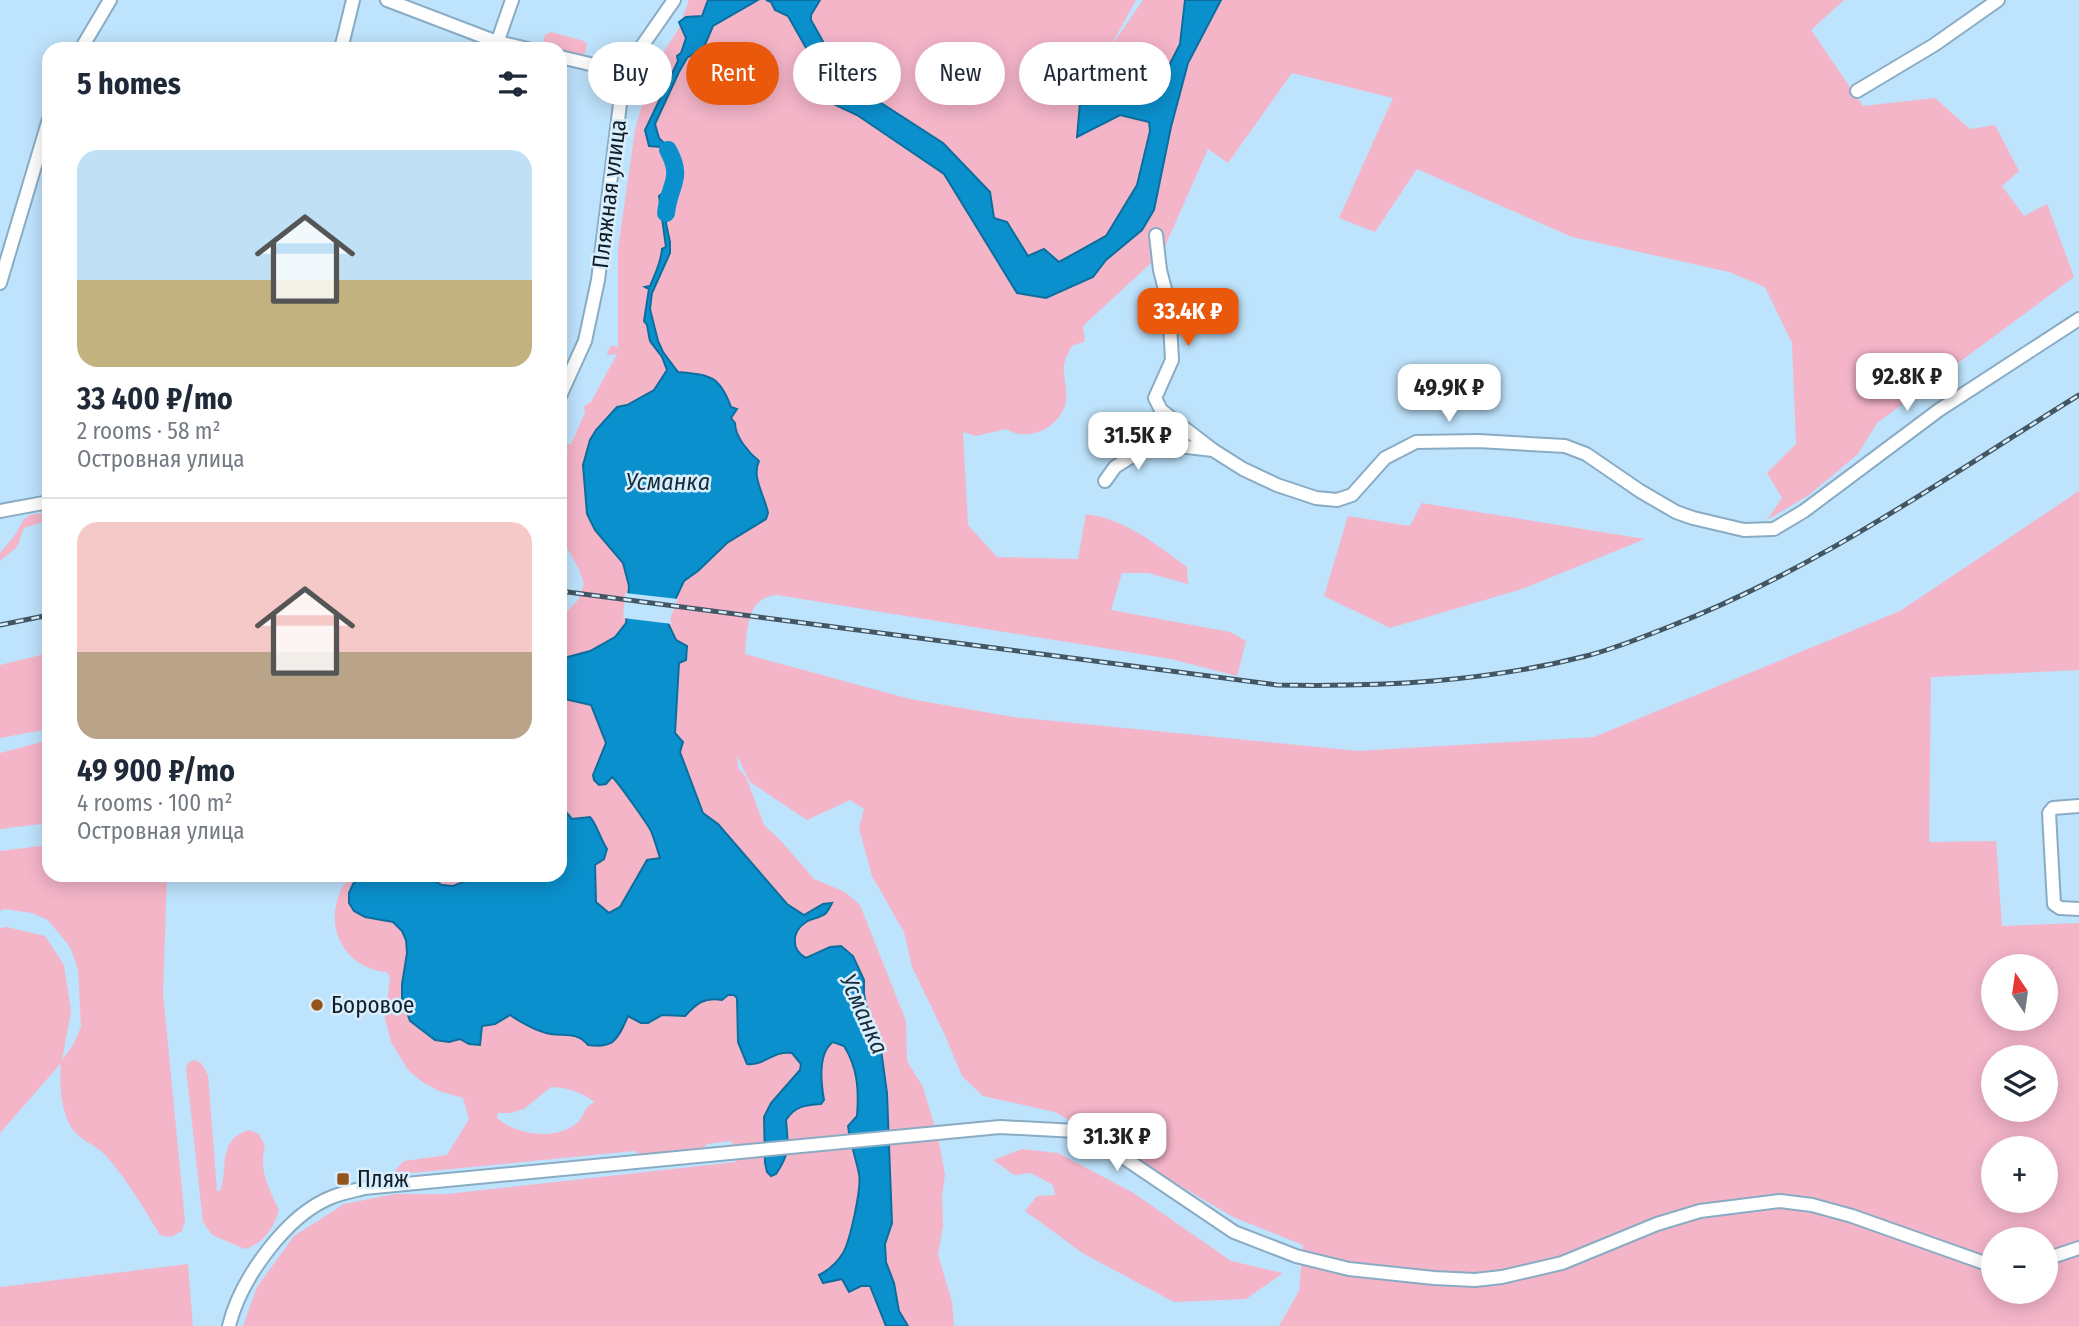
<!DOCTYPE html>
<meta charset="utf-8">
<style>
:root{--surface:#fff;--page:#f2f2f3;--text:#1f2937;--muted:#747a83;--line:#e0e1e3;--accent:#ea580c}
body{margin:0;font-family:"Fira Sans Condensed",sans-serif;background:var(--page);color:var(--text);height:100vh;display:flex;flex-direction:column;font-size:26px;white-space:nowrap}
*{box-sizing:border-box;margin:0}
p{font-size:23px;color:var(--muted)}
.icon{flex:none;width:38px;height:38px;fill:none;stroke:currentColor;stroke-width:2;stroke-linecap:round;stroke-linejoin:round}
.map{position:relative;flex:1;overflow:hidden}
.drawer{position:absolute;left:42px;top:42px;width:525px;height:840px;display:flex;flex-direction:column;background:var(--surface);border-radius:21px;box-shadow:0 4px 18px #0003}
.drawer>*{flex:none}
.guide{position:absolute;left:588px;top:42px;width:665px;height:63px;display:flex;gap:14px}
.needle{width:46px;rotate:347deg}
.buttons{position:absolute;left:1981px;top:954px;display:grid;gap:14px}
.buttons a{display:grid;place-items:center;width:77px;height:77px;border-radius:50%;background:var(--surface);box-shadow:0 4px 18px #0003;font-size:35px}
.price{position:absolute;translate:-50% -60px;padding:0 16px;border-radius:14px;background:#fff;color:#222;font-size:23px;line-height:46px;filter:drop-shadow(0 2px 4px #0008)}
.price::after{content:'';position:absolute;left:50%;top:42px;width:21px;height:16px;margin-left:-10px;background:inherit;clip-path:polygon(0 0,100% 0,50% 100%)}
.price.on{background:var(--accent);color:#fff}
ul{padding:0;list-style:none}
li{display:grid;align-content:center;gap:14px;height:371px;padding:0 35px}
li+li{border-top:2px solid var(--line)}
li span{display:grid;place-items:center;height:217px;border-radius:21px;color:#555}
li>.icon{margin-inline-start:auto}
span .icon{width:126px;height:126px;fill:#fffc;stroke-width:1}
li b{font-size:30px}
h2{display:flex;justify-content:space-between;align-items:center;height:84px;padding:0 35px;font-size:30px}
.chip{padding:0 24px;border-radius:32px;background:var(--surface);box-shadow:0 4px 18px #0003;font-size:24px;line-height:63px}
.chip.on{background:var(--accent);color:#fff}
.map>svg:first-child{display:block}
.green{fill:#f5b5c9;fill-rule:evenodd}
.water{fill:#0b90ce;stroke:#0c6e9c;stroke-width:2}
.pier{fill:#bee3fc}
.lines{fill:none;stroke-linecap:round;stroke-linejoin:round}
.river{stroke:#0b90ce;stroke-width:18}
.minor-casing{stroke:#89acc4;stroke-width:16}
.minor{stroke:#fff;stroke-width:12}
.rail-casing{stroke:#425664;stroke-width:5}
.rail{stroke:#d8eefd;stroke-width:2.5;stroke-dasharray:8;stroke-linecap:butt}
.poi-dot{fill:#93541c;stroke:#d8eefd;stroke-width:2.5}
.labels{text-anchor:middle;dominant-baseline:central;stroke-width:5;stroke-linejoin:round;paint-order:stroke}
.street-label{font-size:23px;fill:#101e27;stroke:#d8eefd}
.poi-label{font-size:23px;fill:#101e27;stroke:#d8eefd;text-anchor:start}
.water-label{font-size:24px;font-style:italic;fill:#162d3c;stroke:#d8eefd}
</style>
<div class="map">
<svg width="2079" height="1326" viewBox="0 0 2079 1326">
<rect width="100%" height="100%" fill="#bee3fc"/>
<g class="green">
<path d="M689,0H1136L1108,51L1143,0H1844L1811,30L1863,106L1935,98L1970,129L1995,125L2019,171L2002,186L2024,216L2047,204L2074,277L1877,423L1858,454L1809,495L1767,520L1782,498L1767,473L1796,444L1792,343L1765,287L1729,272L1572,237L1417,169L1375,232L1339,218L1393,98L1292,73L1228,163L1208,149L1162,253L1085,324L1083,327L1085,341L1072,346C1069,352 1064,360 1064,367C1063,379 1069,393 1065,406C1056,430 1027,442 1006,429L976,436L963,432L968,525L997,557L1078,559L1086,514C1126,519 1155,544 1187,567L1188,584L1148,573H1122L1111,610L1230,632L1246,641L1237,676L1171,659L777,595C746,597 747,631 745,654L910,699L1013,717L1358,751L1594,737L1900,611L2079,491V670L1931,677L1929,842L1996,841L2002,926L2079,923V1326H1279L1299,1291L1303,1245L1233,1217L1055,1112L983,1096L962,1076L944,1033L912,967L904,932L872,876L859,828L864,809L850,800L807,820L750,782L737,756L738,768L746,777L764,825L781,841L814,879L845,892L860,905L906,1021L907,1061L923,1087L939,1142L945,1175L942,1196L943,1225L938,1255L952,1302L954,1326H243L257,1287L294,1236L344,1204L395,1194H447L736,1162L732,1141L707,1144L702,1151L651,1160L634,1151L391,1175L404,1161L447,1155L469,1119L463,1098L439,1091L421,1081L408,1070L391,1042L385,1019L390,977L387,972C336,967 319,912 351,875H560V619L578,600L584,584L579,569L563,541L560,543V485L568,453L561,450L564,444H571L585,413L584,406L591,402L617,354L608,355L607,353L610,347L613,345L618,348V249L635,130L652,69L678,30ZM1993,966H2046V1018H1993ZM1993,1057H2046V1110H1993ZM551,1087C569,1088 580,1092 595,1102C584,1106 585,1116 577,1123C556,1141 516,1135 497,1118L498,1113H510L524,1109ZM1993,1148H2046V1200H1993ZM1993,1239H2046V1292H1993Z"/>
<path d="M551,32L584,41L587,45L584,56L579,59L560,55V49H544L542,45L545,35Z"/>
<path d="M1422,503L1645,539L1522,589L1390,628L1324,596L1348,516L1410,526Z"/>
<path d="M49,512V520L24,528L17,547L0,561V553L15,535L24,519L30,515Z"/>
<path d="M49,653V729L0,738V665Z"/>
<path d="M49,740V823L0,829V753Z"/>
<path d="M49,845V875H167L163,993L185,1221L182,1231L171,1237L160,1235C144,1208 128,1182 108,1158C100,1148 87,1143 78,1135C61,1121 59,1084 61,1063L0,1133V928L7,927L45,936L64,965L71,1011L62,1060L73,1045L81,1027L78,969L70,947L48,920L32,913L4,909L0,911V851Z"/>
<path d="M195,1060L201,1063L208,1075L217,1191H220C229,1168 216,1140 249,1130L259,1134L265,1146C258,1170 269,1188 279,1210C274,1228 264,1243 245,1249L212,1235L203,1222L186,1068L189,1062Z"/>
<path d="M1022,1149L1058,1153L1132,1192L1231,1261L1283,1273L1246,1299L1174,1302L1084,1254L1025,1211L1037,1196L1055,1195L1053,1185L1031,1173L1014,1175L993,1160Z"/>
<path d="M188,1264L193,1326H0V1287Z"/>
</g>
<g class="water">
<path d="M708,0H758L713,26L704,47L687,58L679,72L655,124L659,138L670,149L677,163L666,223L670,242V253L652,293L650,309L658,341L663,352L678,372C710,375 719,375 731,407L737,409L731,418L735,423C735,437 749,453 759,461C751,477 765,496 768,513L766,519L727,543L698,571L684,581L666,619L676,640L687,646L686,660L679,663L675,733L683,742L680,752L703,813L718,824L787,904L804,915L823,904L832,903C830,907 829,910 826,913C821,918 812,918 806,922C791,932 791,950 806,958L830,947L841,946L853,956L864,980V994L869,1020L880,1042L887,1093L892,1223L885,1244L886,1262L894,1283L899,1311L908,1326H886L870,1286H861L849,1292L842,1279L823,1283L819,1275C829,1270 837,1263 843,1253C850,1241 862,1187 859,1174C856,1158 850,1143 848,1126L857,1116C859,1091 858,1068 844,1046L833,1042C818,1053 821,1083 824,1100L821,1104C805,1105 795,1106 786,1120C788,1145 791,1152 776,1174L771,1176L767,1172L765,1163L764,1117L771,1103L800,1070L801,1064L792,1053C773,1050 765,1066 747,1064L738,1042L737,998L734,995H728L722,1000C704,997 697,1003 685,1016L662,1015L648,1023H641L628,1016C618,1038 615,1049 588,1045C577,1032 566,1036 551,1034C538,1032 522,1023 510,1015L495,1024L482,1026L480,1045L469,1044L460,1039L449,1042L435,1040L410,1021L402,998V984L407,953L406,940L402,931L393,922L365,917L354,911L349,903V893L353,884L365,875H425L442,885L453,886L473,878H493L495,875H560V805L572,819L590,817C595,821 601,840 607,849L604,859L595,865L596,902L609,913L620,907L647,860L660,858C657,849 655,840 651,831C648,825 616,779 612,777L606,784L599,785L594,780L593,775L606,743L591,705L560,698V659L590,651L615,637L626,623L629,586L623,563L595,530L587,514L583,465L590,440L596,430L617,407L627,405L654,390L667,370L662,357L650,341L647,325L644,321L649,289L645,287L650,286C655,274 661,263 662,249L666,247L659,196C662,193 666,192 668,189C677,177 668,158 661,147L649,146L645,130L678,61L677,56L681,53L686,38L679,22L686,17L702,16Z"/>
<path d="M766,0H820L811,15V20L844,79L943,143L990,192L994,218L1007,222L1028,256L1044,249L1059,262L1106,236L1137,185L1150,131L1149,122L1120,115L1077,137L1080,103L1110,90L1151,101L1180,44L1185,0H1221L1188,63L1171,127L1154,210L1142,230L1106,260L1093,277L1046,298L1017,293L944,174L857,115L825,100L815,85V78L810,70L809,53L788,16L775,10L771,2Z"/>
</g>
<path class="pier" d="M625,593L678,599L670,619L672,624L623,618Z"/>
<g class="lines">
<path class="river" d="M666,213C669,184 684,179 668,150"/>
<g class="minor-casing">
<g id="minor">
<path d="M387,0L497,42L528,49"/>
<path d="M81,49L110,0"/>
<path d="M341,49L353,0"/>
<path d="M495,49L512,0"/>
<path d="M560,57L624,72"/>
<path d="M1857,91L1934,45L1998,0"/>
<path d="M1156,235L1160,270L1169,305L1172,360L1155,398L1161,410L1213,450"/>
<path d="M0,283L49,119"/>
<path d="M560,396L585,341L598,280L624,72L674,0"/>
<path d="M1105,481L1115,467L1150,445L1161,444L1213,450L1243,469L1277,485L1316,498L1337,500L1352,495L1385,458L1416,442L1478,441L1565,446L1586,454L1640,491L1676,512L1693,518L1744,530L1774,529L1804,511L1939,410L2079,319"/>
<path d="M0,511L49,502"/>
<path d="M2079,806L2053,808L2049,813L2054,904L2060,908L2079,909"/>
<path d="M2046,1259L2079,1248"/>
<path d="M229,1326C240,1280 286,1215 332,1197C342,1193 353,1191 364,1188L1000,1127L1076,1131L1105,1145L1234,1232L1296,1256L1349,1269L1434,1278L1475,1280L1502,1277L1562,1263L1657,1224L1700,1211L1780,1201L1812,1205L1852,1216L1993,1266"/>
</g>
</g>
<use href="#minor" class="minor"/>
<g class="rail-casing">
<g id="rail">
<path d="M560,591L1277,685C1381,687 1485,682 1586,656C1614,649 1640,638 1666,628C1814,571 1945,478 2079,395"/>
<path d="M0,625L49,615"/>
</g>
</g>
<use href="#rail" class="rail"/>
</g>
<g class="poi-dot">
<circle cx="317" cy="1005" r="7"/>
<rect x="336" y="1172" width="14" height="14" rx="3.5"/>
</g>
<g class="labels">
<g class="street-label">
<text transform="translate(609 194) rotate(-83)">Пляжная улица</text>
</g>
<g class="poi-label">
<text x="331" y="1005">Боровое</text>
<text x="357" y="1179">Пляж</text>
</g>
<g class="water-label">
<text x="668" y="482">Усманка</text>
<text transform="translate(864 1014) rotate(66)">Усманка</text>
</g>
</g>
</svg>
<div class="buttons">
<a><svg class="needle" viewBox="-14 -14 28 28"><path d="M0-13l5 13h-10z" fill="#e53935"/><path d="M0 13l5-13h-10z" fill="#747a83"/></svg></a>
<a><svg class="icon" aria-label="layers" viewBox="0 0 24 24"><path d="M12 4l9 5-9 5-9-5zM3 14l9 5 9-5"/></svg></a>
<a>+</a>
<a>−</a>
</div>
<b class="price on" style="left:1188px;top:348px">33.4K ₽</b>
<b class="price" style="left:1907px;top:413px">92.8K ₽</b>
<b class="price" style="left:1449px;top:424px">49.9K ₽</b>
<b class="price" style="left:1138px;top:472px">31.5K ₽</b>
<b class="price" style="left:1117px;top:1173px">31.3K ₽</b>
<div class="guide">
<a class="chip">Buy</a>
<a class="chip on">Rent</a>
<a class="chip">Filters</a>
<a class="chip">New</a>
<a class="chip">Apartment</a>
</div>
<section class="drawer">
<h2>5 homes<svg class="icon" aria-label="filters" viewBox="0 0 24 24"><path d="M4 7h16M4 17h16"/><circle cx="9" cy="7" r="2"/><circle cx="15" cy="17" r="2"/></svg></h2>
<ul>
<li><span style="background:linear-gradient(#bfe0f5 60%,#c2b280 0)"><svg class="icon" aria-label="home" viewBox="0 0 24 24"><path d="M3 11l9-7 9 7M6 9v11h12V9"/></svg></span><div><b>33 400 ₽/mo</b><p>2 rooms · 58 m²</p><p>Островная улица</p></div></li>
<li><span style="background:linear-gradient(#f6c9c9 60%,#b9a48a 0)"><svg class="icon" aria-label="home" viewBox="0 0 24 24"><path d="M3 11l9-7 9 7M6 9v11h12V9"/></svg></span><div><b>49 900 ₽/mo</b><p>4 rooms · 100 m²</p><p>Островная улица</p></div></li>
</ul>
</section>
</div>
